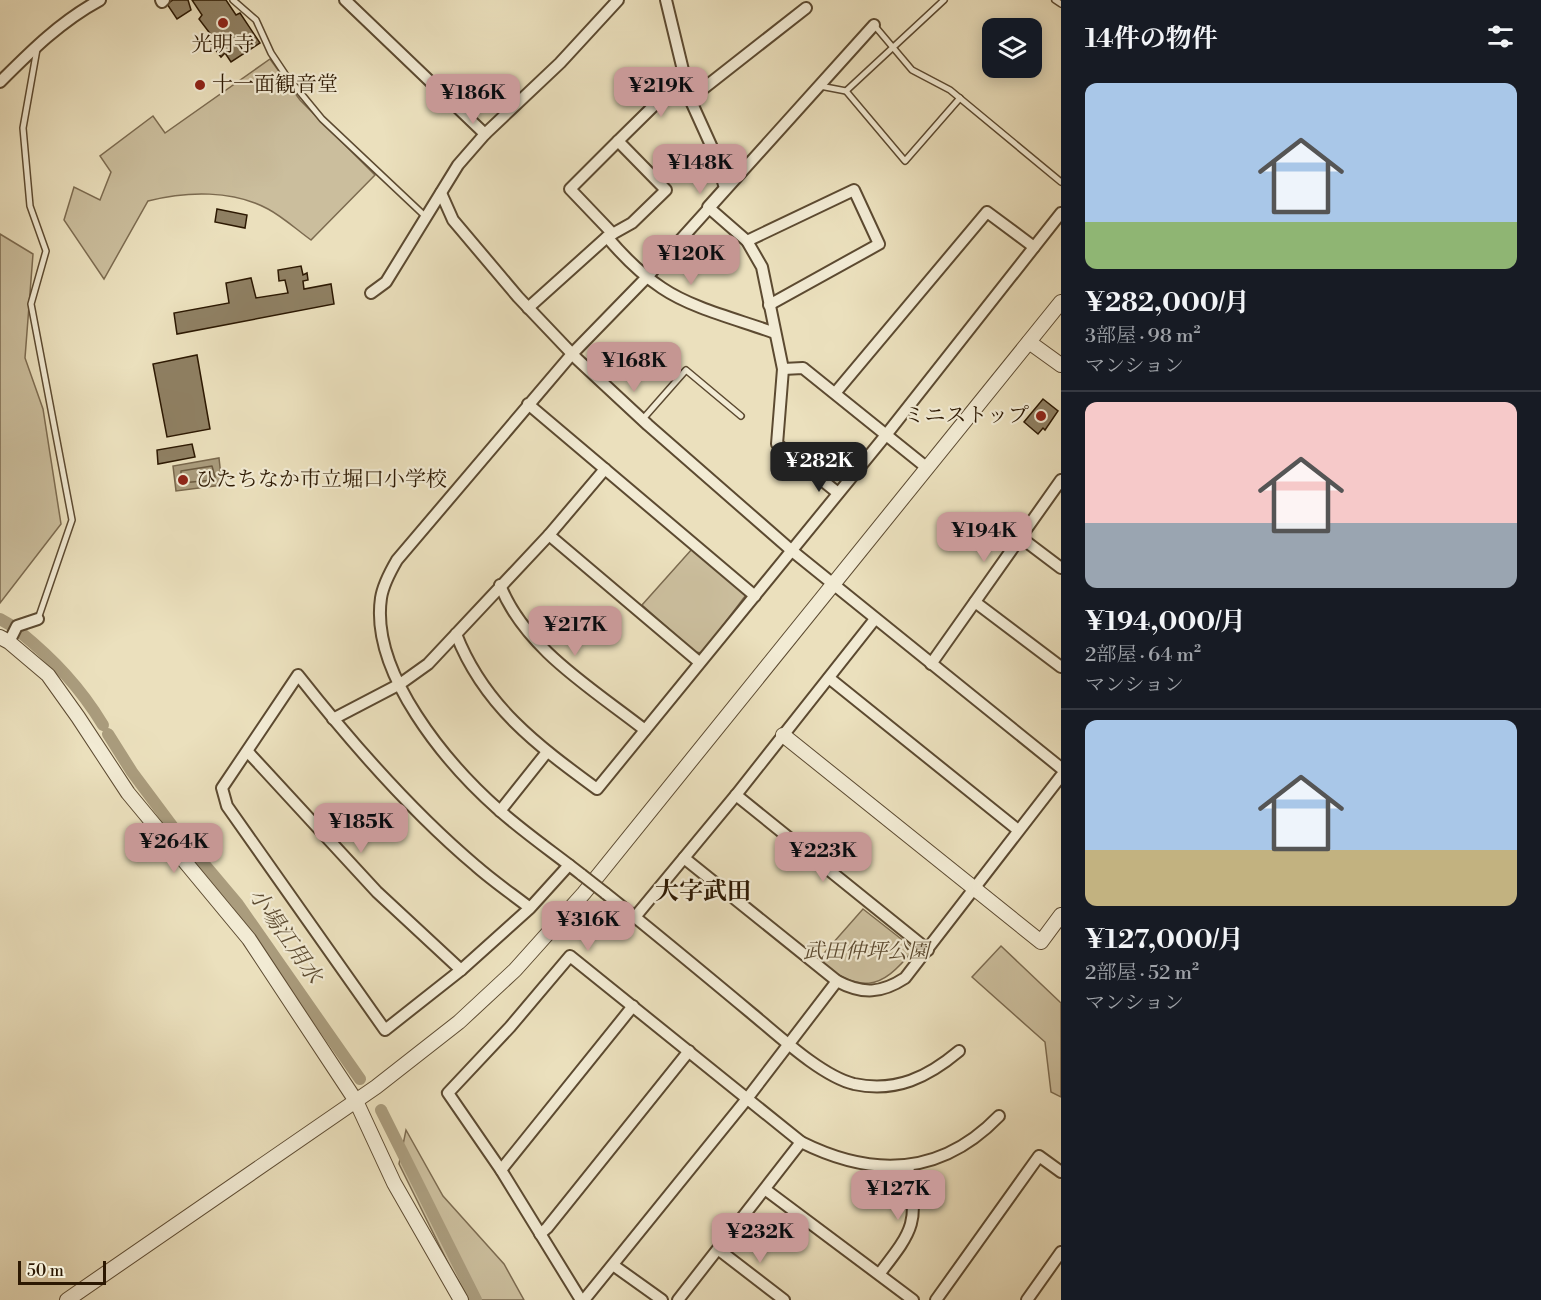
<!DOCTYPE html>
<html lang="ja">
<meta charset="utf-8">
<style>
:root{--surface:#171b24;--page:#242831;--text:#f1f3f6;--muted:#9ea1a6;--line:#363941;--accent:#c59692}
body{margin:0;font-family:"Libre Bodoni","Noto Serif JP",serif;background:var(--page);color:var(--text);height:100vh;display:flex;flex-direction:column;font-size:22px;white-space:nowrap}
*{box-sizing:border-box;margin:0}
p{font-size:20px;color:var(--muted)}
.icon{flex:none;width:33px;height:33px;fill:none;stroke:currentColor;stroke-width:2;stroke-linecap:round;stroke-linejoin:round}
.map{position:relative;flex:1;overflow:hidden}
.panel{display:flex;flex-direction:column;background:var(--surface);width:480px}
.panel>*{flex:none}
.tools{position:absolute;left:982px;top:18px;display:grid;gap:12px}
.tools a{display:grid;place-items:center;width:60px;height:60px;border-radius:12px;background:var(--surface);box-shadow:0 3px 15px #0003;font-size:30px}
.scale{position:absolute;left:18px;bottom:15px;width:88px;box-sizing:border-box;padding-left:6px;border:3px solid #2c1802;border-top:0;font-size:16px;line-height:21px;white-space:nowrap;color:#2c1802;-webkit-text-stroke:4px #f2ebd4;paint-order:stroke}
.price{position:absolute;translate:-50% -51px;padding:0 14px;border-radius:12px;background:var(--accent);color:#111;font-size:20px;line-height:39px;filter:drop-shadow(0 2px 3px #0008)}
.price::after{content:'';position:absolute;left:50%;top:36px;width:18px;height:14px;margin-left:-9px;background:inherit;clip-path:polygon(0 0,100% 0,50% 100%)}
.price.active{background:#222;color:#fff}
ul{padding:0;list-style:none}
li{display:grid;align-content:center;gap:12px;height:318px;padding:0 24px}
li+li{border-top:2px solid var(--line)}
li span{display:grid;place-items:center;height:186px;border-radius:12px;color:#555}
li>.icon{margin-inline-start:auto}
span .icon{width:108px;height:108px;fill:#fffc;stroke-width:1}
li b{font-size:26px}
h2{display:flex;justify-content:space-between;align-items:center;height:72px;padding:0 24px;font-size:26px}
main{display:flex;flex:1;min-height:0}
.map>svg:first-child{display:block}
.green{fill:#cbbe9d;stroke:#7c6b50;stroke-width:1.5}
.water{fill:#aa9c7d;stroke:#78674c;stroke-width:1.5}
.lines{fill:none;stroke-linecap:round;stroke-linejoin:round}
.shore{stroke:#6b5a40;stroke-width:1.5}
.canal{stroke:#aa9c7d;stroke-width:12}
.building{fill:#8f8063;stroke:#2c1802;stroke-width:1.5}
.service-casing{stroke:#5c4a31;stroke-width:8}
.minor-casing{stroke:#5c4a31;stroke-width:14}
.tertiary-casing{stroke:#5c4a31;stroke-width:16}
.service{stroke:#f2ebd4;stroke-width:5}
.minor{stroke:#f2ebd4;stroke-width:10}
.tertiary{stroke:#f2ebd4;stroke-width:14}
.minor-bridge-casing{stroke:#5c4a31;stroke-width:14;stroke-linecap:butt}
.minor-bridge{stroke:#f2ebd4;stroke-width:10}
.poi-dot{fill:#8f2418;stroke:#f2ebd4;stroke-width:2}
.labels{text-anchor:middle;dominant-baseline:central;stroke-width:4.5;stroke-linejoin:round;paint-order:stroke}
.poi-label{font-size:21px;fill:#2c1802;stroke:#f2ebd4;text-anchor:start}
.park-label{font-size:21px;font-style:italic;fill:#5c4a30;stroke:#f2ebd4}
.water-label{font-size:22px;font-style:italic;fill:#5e4d33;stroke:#f2ebd4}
.quarter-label{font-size:24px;font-weight:bold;fill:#2c1802;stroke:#f2ebd4}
</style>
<main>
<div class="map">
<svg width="1061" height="1300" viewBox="0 0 1061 1300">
<rect width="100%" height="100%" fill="#ebe0bd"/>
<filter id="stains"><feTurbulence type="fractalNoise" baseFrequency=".00333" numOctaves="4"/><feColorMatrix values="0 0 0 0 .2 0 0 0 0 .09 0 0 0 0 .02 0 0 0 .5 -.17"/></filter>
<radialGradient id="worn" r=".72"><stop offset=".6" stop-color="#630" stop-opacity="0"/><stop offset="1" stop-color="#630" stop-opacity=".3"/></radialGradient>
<g class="green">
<path d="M270,59L300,100L375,175L311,240C297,230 283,217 268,209C233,190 187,191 148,201L104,279L64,220L74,187L100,200L111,172L100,156L153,116L165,133Z"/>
<path d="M0,234L33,254L25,358L43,409L61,524L0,603Z"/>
<path d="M692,549L746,595L702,653L695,652L642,605Z"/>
<path d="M863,909L914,949C879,993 861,992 817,961Z"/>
<path d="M1001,946L1061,1003V1097L1051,1092L1045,1042L972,977Z"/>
<path d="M406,1130L443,1196L504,1264L524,1300H470L450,1267L399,1164Z"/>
</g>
<path class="water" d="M219,458L222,485L176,491L173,466Z"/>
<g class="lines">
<path class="shore" d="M212,466L215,477L214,480L181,483V471Z"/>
<g class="canal">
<path d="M0,619L14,627"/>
<path d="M20,632C54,660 80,687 103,725"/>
<path d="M108,734L132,772L173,827L237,903L360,1079"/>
<path d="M381,1110L476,1300"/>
</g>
</g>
<g class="building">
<path d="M173,0H188L191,10L177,19L167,4Z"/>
<path d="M192,0H226L236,15L240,13L260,43L231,62L225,53L221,57L210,43L215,40L199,19L202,15Z"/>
<path d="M217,209L247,215L245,228L215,222Z"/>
<path d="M301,266L303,275L307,273L308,280L303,281L304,289L331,284L334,304L177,334L174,313L229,303L226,283L251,278L256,298L288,293L285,280L279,281L278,270Z"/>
<path d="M197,355L210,429L167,437L153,364Z"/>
<path d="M1043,399L1058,411L1045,430L1043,428L1038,434L1024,422Z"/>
<path d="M192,444L195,457L158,464L157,450Z"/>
</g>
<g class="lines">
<g class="service-casing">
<g id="service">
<path d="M233,0L256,20L271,53L285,74L322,119L426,217"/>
<path d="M1055,0L1061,4"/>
<path d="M874,25L912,70L950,90L1061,182"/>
<path d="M37,49L23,128L30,206L46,251L31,304L72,520L38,619"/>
<path d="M820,86L846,91L905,161L960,98"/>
<path d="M846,91L944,0"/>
<path d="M642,420L686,370L741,416"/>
</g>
</g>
<g class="minor-casing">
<g id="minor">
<path d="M161,0L162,2L164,0"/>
<path d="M345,0L485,134"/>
<path d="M666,0L690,99L714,152L725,188L708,207L747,241L762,267L783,369L777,444L838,493"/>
<path d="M0,82C31,51 61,21 100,0"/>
<path d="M690,99L806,8"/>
<path d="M618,141L684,76"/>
<path d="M441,193L453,220L518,297L577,359L648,425L791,550L1061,768"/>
<path d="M607,237C623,256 641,274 662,288C693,309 740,320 775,333"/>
<path d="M747,241L854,190L879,244L769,305"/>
<path d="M371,293L386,282L458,165L485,134L560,63L618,0"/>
<path d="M528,308L607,237L632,223L666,190L618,141L570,189L613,234"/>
<path d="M783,369L803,368L926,467"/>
<path d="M836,392L987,212L1034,247"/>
<path d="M528,404L755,596"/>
<path d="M549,535L699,662"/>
<path d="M1020,537L1061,568"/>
<path d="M500,585C525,649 593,689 645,730"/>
<path d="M975,602L1061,667"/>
<path d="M456,634C484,706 537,745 597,789L886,435L1061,213"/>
<path d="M9,642L17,626L38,619"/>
<path d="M931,664L1061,480"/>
<path d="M829,678L1018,830"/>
<path d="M333,719L400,684L428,664L549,535L605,469"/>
<path d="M248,752L377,892L461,970"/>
<path d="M736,795L928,950"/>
<path d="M500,811L547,752"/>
<path d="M684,858L837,981C863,995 882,993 905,978L1061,776"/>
<path d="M582,875C554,853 525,833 499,810C447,764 370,673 381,598C383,585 390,572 397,560L572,354L647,277L874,25"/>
<path d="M605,893C654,932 702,972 750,1012C777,1034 821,1076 854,1084C896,1093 928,1077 959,1051"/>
<path d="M530,908C512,894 493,881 476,866C412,812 350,741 298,675L222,788L227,806L385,1030L461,970L530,908L569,865"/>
<path d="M635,917L736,795L875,619"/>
<path d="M501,1170L633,1006"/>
<path d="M766,1190L913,1300"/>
<path d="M540,1234L547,1228L689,1051"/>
<path d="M719,1250L784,1300"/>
<path d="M613,1265L662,1300"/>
<path d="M880,1273C915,1228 918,1223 908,1166"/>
<path d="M581,1300L501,1170L448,1093L510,1027L570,956L801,1142C873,1178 941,1176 999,1116"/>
<path d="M584,1300L746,1100L837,981"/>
<path d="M678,1300L801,1142"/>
<path d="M936,1300L1039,1156L1061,1172"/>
<path d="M1027,1300L1061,1252"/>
</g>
</g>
<g class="tertiary-casing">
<g id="tertiary">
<path d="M1029,342L1061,365"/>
<path d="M0,637L9,642L48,675L78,717L128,793L249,939L356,1101L394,1183L461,1300"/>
<path d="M783,735L1041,942L1061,915"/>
<path d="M67,1300L376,1087L459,1022L515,970L584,893L1061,302"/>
</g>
</g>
<use href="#service" class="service"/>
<use href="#minor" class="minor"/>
<use href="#tertiary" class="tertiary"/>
<g class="minor-bridge-casing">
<path id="minor-bridge" d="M582,875L605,893"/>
</g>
<use href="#minor-bridge" class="minor-bridge"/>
</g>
<g class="poi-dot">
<circle cx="223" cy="23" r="6"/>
<circle cx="200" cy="85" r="6"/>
<circle cx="1041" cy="416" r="6"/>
<circle cx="183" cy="480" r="6"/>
</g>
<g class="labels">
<g class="poi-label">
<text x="223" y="45" text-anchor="middle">光明寺</text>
<text x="212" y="85">十一面観音堂</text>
<text x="1029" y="416" text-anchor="end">ミニストップ</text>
<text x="195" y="480">ひたちなか市立堀口小学校</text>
</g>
<g class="park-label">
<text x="866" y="952">武田仲坪公園</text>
</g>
<g class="water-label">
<text transform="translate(285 936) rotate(55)">小場江用水</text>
</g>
<g class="quarter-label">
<text x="703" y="892">大字武田</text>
</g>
</g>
<rect width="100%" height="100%" filter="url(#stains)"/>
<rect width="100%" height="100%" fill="url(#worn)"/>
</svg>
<div class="tools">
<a><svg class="icon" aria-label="layers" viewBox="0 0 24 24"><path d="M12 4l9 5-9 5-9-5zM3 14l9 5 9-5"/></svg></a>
</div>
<div class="scale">50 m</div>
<b class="price" style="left:661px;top:118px">¥219K</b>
<b class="price" style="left:473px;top:125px">¥186K</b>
<b class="price" style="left:700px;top:195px">¥148K</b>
<b class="price" style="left:691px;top:286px">¥120K</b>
<b class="price" style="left:634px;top:393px">¥168K</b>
<b class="price active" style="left:819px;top:493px">¥282K</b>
<b class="price" style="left:984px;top:563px">¥194K</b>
<b class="price" style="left:575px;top:657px">¥217K</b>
<b class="price" style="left:361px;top:854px">¥185K</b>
<b class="price" style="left:174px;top:874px">¥264K</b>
<b class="price" style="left:823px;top:883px">¥223K</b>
<b class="price" style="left:588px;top:952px">¥316K</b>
<b class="price" style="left:898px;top:1221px">¥127K</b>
<b class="price" style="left:760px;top:1264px">¥232K</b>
</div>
<section class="panel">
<h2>14件の物件<svg class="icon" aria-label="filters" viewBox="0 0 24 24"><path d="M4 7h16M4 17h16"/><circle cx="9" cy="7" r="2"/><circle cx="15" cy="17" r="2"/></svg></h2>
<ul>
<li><span style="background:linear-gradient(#a9c7e8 75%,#8fb573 0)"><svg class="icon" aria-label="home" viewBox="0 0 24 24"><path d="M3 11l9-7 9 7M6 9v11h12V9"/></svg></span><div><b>¥282,000/月</b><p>3部屋 · 98 m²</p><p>マンション</p></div></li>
<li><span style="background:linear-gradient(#f6c9c9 65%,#9aa5b1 0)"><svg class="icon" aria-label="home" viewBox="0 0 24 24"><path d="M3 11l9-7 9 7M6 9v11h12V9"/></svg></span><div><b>¥194,000/月</b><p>2部屋 · 64 m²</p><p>マンション</p></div></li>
<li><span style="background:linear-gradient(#a9c7e8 70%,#c2b280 0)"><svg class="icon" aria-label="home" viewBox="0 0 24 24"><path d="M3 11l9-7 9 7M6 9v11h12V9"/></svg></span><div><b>¥127,000/月</b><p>2部屋 · 52 m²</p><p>マンション</p></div></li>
</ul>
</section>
</main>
